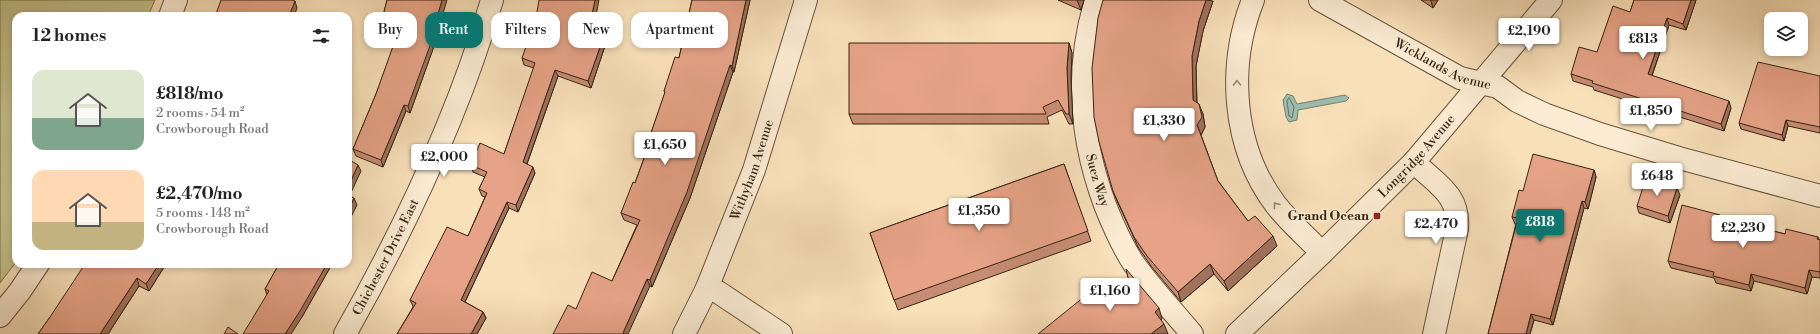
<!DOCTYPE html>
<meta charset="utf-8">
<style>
:root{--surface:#fff;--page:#f6f6f6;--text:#222;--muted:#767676;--accent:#0f766e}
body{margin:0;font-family:"Libre Bodoni",serif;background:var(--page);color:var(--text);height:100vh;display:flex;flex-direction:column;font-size:15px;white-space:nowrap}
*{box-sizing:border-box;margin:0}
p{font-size:13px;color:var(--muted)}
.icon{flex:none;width:22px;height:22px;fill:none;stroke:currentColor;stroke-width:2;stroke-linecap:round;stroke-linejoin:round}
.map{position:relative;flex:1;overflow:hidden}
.details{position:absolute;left:12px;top:12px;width:340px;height:256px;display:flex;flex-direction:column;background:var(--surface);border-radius:12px;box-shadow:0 2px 6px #0003}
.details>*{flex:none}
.hud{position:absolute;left:364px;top:12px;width:380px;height:36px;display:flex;gap:8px}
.buttons{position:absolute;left:1764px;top:12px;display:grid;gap:8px}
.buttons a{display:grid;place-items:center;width:44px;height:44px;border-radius:8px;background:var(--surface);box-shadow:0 2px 6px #0003;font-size:20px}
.price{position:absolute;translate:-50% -34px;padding:0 9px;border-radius:4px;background:#fff;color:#222;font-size:13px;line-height:26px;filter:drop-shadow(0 1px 2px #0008)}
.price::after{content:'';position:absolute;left:50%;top:24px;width:12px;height:9px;margin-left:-6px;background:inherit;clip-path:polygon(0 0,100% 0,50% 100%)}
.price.active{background:var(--accent);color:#fff}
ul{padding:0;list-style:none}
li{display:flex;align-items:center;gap:12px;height:100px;padding:0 20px}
li span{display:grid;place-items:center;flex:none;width:112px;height:80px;border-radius:12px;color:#555}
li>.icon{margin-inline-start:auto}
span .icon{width:48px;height:48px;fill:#fffc;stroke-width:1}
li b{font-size:17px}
h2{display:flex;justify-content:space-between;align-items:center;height:48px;padding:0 20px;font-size:17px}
.chip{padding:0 14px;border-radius:12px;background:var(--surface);box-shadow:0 2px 6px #0003;font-size:14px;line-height:36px}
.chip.active{background:var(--accent);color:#fff}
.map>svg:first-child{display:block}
.green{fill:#c3c18b;stroke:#7c734e}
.water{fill:#9dbdae;stroke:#738070}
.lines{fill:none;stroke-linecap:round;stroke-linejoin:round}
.shore{stroke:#687160;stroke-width:1}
.minor-casing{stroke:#65543c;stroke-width:24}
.minor{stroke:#faebd2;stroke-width:22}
.wall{fill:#c68c74;stroke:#342512}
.shaded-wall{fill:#a1725e;stroke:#342512}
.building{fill:#e6a387;stroke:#342512}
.oneway{stroke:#978872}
.poi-dot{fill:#8f2418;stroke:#faebd2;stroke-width:1.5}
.labels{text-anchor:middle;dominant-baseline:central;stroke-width:3;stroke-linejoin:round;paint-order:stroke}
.street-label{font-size:13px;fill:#342512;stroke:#faebd2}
.poi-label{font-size:13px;font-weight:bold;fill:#342512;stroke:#faebd2;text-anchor:end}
</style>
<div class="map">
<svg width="1820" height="334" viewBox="0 0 1820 334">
<rect width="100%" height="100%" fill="#f8e0b9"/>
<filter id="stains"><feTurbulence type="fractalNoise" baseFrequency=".005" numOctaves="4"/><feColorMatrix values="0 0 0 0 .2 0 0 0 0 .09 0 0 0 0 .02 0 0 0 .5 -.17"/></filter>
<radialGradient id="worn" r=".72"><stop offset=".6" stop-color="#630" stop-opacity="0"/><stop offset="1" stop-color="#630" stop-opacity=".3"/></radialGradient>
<path class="green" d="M0,0H155L148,16H16V262L0,283Z"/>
<path class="water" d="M1287,94L1293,96L1297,104L1345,95L1349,98L1346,101L1298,110L1297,120L1289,122L1286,117L1283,100Z"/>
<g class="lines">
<path class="shore" d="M1289,98L1294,107L1292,118L1289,116L1287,101Z"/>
<g class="minor-casing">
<g id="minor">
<path id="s1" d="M1096,0C1075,69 1080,138 1105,205C1113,225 1122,246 1134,264C1152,289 1173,311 1192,334"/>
<path d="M1253,0C1227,66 1232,147 1276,205C1290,223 1307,237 1322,253"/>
<path id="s2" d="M1320,0L1460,78L1498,87L1517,101L1544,114L1600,134L1679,158L1820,196"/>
<path d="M170,16L176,0"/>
<path d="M1414,162C1436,184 1460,194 1457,229L1434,334"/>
<path d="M707,288L718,292L781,334"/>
<path d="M0,316L20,291L38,264"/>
<path id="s3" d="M345,334C405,228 458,117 492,0"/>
<path id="s4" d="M684,334L707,288L754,170L806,0"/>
<path id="s5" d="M1237,334L1322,253L1414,162L1551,0"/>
</g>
</g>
<use href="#minor" class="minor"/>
</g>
<g class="wall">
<path d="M387,0L433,47V49L410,113L406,111L383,167L356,156L353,149L376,94L402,24L386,19L384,12Z"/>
<path d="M692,0H750L734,72H733L690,198L652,287L650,286L576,309L612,281L637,225L624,220L621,213L635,183L652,136L651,133L665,93L664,91L679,58Z"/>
<path d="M1058,0H1084L1081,10Z"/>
<path d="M1421,0H1438L1433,8Z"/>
<path d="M1634,0H1696L1686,30L1669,25L1652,76L1731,108L1724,131L1594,90L1593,87L1573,81L1571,74L1597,52L1630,12Z"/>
<path d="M1213,1L1203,31L1196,66L1197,103L1203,114L1205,127L1201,135L1218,181L1248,221L1277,246L1228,291L1214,274L1181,302L1151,266L1138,247L1117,201L1113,191Z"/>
<path d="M592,35L603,39L605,46L591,88L558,76L527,164L535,173L518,212L509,208L465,302L483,312L486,318L477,334H397L413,307V306L410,300L468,236L485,197L482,196L479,189L485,177L473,172L471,165L504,154L534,68L524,65L522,58Z"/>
<path d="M1069,43L1072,53L1071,78L1073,124H1069L1062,110L1047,117L1049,124H853L849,114Z"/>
<path d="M1820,76V133L1788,126L1784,141L1741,129L1739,123Z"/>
<path d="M1064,164L1091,241L898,310L870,233Z"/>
<path d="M1594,170L1596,177L1588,209L1584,208L1553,325L1534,320L1530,334H1488L1516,224H1515L1512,217Z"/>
<path d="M1680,195L1670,223L1639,213L1637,206Z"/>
<path d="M1721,218L1785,234L1818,237L1819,239L1820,240V278L1812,277L1807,294L1754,281L1751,291L1716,283L1714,278L1671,268L1668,261Z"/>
<path d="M166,264L149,291L139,286L108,334H38L50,317Z"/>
<path d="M279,264H332L302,317L267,295L265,289Z"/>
</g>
<g class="shaded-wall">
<path d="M442,0H447L433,47V49L410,113L408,106L430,42Z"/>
<path d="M595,0H599L591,41L588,34Z"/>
<path d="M746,0H750L734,72L732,66Z"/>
<path d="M1077,0H1084L1081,10Z"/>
<path d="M1206,0L1213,1L1203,31L1196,66L1197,110L1193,100L1192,56L1199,21Z"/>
<path d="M1431,0H1438L1433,8L1431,1Z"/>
<path d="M1691,0H1696L1686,30L1683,24Z"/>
<path d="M295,1L297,8L294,16H289Z"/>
<path d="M1667,18L1669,25L1650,81L1648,74Z"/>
<path d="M603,39L605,46L591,88L588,81Z"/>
<path d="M1069,43L1072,53L1071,78L1073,124L1069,114L1067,68Z"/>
<path d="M730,65L733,72L690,198L652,287L650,280Z"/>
<path d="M555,70L558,76L525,169L523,162Z"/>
<path d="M1729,101L1731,108L1724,131L1721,124Z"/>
<path d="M1199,104L1203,114L1205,127L1201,135L1197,125Z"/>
<path d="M404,105L406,111L383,167L381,160Z"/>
<path d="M1786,120L1788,126L1784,141L1782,135Z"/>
<path d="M358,165L361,171L348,199V187Z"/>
<path d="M533,167L535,173L518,212L516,205Z"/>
<path d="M1594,170L1596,177L1588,209L1585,202Z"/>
<path d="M1677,188L1680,195L1670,223L1668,216Z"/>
<path d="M354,198L357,205L348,223V211Z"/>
<path d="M1582,201L1584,208L1553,325L1550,319Z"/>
<path d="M507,202L509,208L463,306L461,300Z"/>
<path d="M1273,236L1277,246L1228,291L1224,281Z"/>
<path d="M159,264H166L149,291L146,284Z"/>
<path d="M327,264H332L302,317L291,334H285Z"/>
<path d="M1210,264L1214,274L1181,302L1178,292Z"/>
<path d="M1809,270L1812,277L1807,294L1805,288Z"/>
<path d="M1751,274L1754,281L1751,291L1749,285Z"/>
<path d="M137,278L139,286L108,334H100Z"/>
<path d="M647,279L650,286L628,334H623V333Z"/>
<path d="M1159,308L1162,319L1158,322L1155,312Z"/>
<path d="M483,312L486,318L477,334H471Z"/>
<path d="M1531,314L1534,320L1530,334H1526Z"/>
<path d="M1164,324L1168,334H1151Z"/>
</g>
<g class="building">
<path d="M221,0H292L295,1L289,16H218V15L216,14Z"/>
<path d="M387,0H442L430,42L431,43L408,106L404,105L381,160L353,149L376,94L403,18L384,12Z"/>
<path d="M539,0H595L588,34L603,39L588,81L555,70L523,162L533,167L516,205L507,202L461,300L483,312L471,334H397L416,303L410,300L447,227L468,236L487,193L479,189L487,172L471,165L480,143L504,154L535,63L522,58L536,18Z"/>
<path d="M692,0H746L732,66L730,65L687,192L650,280L647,279L623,333L625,334H553L568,305L576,309L592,272L612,281L640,220L621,213L633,182L635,183L653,134L651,133L665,92L664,91L675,57L679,58Z"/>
<path d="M1103,0H1206L1199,21L1192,56L1193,100L1199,104L1202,117L1197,125L1218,181L1248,221L1255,216L1273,236L1224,281L1210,264L1178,292L1147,256L1134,237L1113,191L1099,142L1094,117L1092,68L1098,18Z"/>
<path d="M1634,0H1691L1683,24L1667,18L1648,74L1729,101L1721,124L1592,83L1593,81L1571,74L1579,47L1597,52L1613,6L1630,12Z"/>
<path d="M849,43H1069L1067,68L1069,114H1066L1058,100L1043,107L1046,114H849Z"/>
<path d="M1758,62L1820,76V127L1786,120L1782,135L1739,123Z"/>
<path d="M1533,154L1594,170L1585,202L1582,201L1550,319L1531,314L1526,334H1488L1518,218L1512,217L1519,190L1523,191Z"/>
<path d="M348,159L358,165L348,187Z"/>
<path d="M1064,164L1088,231L894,300L870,233Z"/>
<path d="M1646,178L1677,188L1668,216L1637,206Z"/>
<path d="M348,195L354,198L348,211Z"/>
<path d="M1682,205L1720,215L1719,217L1785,234L1786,229L1818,237L1817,239L1820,240V272L1809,270L1805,288L1751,274L1749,285L1713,276L1714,272L1668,261Z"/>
<path d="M85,264H159L146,284L137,278L100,334H38L50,317Z"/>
<path d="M279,264H327L300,311L285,334H243L269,291L265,289Z"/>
<path d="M1126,269L1159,308L1155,312L1164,324L1151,334H1038L1105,280L1108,288L1129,282Z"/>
<path d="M228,327L238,334H224Z"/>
</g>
<defs><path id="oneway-chevron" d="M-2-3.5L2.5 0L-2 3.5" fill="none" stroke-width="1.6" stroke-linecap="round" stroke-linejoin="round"/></defs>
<g class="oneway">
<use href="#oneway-chevron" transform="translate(1237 83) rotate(-91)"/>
<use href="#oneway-chevron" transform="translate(1276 205) rotate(-126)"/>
</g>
<rect class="poi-dot" x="1373" y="212" width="8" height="8" rx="2"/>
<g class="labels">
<g class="street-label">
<text stroke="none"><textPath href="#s2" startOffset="139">Wicklands Avenue</textPath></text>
<text stroke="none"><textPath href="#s5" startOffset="253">Longridge Avenue</textPath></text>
<text stroke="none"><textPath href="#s4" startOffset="178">Withyham Avenue</textPath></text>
<text stroke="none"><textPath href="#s1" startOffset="183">Suez Way</textPath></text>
<text stroke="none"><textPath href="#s3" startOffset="87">Chichester Drive East</textPath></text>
</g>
<g class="poi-label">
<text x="1369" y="216">Grand Ocean</text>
</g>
</g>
<rect width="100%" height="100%" filter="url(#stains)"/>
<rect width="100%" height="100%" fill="url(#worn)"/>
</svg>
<div class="buttons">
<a><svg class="icon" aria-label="layers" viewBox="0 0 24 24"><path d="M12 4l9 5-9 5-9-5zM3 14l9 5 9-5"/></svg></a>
</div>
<b class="price" style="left:1529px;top:52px">£2,190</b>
<b class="price" style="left:1643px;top:60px">£813</b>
<b class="price" style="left:1651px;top:132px">£1,850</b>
<b class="price" style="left:1164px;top:142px">£1,330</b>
<b class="price" style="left:665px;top:166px">£1,650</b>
<b class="price" style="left:444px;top:178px">£2,000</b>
<b class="price" style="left:1657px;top:197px">£648</b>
<b class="price" style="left:979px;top:232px">£1,350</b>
<b class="price active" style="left:1540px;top:243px">£818</b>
<b class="price" style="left:1436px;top:245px">£2,470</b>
<b class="price" style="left:1743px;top:249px">£2,230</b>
<b class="price" style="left:1110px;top:312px">£1,160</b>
<div class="hud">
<a class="chip">Buy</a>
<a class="chip active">Rent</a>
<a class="chip">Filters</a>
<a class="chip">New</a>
<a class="chip">Apartment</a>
</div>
<section class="details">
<h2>12 homes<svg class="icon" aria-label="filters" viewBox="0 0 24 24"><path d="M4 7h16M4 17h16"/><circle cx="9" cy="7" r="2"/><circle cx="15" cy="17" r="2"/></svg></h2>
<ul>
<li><span style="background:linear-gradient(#dfe7d0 60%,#7fa58c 0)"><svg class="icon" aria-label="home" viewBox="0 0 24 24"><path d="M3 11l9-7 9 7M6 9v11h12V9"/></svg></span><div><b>£818/mo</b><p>2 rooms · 54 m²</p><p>Crowborough Road</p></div></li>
<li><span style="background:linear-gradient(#ffd9b3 65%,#c2b280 0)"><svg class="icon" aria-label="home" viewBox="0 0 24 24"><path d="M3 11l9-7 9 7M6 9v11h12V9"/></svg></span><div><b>£2,470/mo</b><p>5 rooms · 148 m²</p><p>Crowborough Road</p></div></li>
</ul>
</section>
</div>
